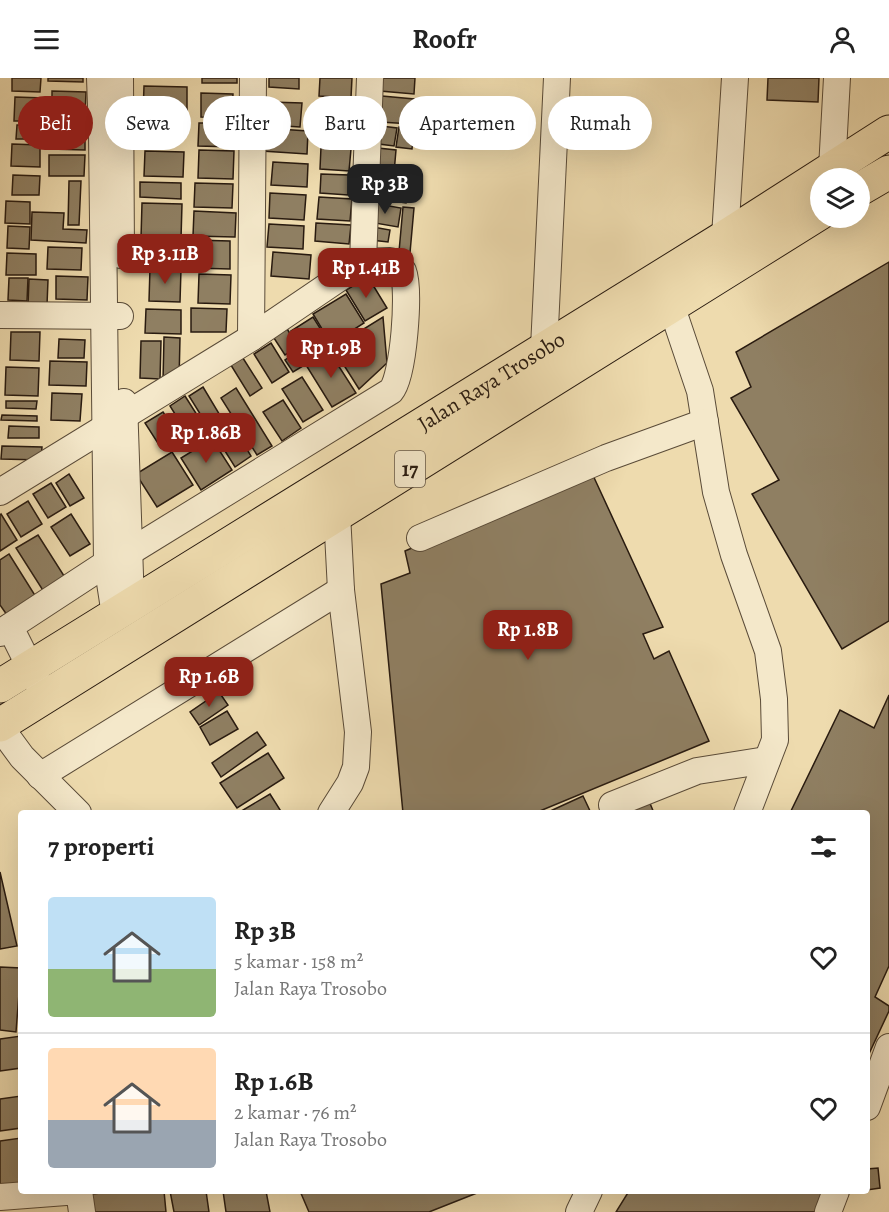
<!DOCTYPE html>
<html lang="id">
<meta charset="utf-8">
<style>
:root{--surface:#fff;--page:#f6f6f6;--text:#222;--muted:#767676;--line:#e0e0e0;--accent:#8f2418}
body{margin:0;font-family:Alegreya,serif;background:var(--page);color:var(--text);height:100vh;display:flex;flex-direction:column;font-size:22px;white-space:nowrap}
*{box-sizing:border-box;margin:0}
p{font-size:20px;color:var(--muted)}
.icon{flex:none;width:33px;height:33px;fill:none;stroke:currentColor;stroke-width:2;stroke-linecap:round;stroke-linejoin:round}
.map{position:relative;flex:1;overflow:hidden}
.details{position:absolute;left:18px;top:732px;width:852px;height:384px;display:flex;flex-direction:column;background:var(--surface);border-radius:6px;box-shadow:0 6px 24px #0002}
.details>*{flex:none}
.guide{position:absolute;left:18px;top:18px;width:854px;height:54px;display:flex;gap:12px}
.controls{position:absolute;left:810px;top:90px;display:grid;gap:12px}
.controls a{display:grid;place-items:center;width:60px;height:60px;border-radius:50%;background:var(--surface);box-shadow:0 6px 24px #0002;font-size:30px}
.price{position:absolute;translate:-50% -51px;padding:0 14px;border-radius:12px;background:var(--accent);color:#fff;font-size:20px;line-height:39px;filter:drop-shadow(0 2px 3px #0008)}
.price::after{content:'';position:absolute;left:50%;top:36px;width:18px;height:14px;margin-left:-9px;background:inherit;clip-path:polygon(0 0,100% 0,50% 100%)}
.price.on{background:#222;color:#fff}
ul{padding:0;list-style:none}
li{display:flex;align-items:center;gap:18px;height:150px;padding:0 30px}
li+li{border-top:2px solid var(--line)}
li span{display:grid;place-items:center;flex:none;width:168px;height:120px;border-radius:6px;color:#555}
li>.icon{margin-inline-start:auto}
span .icon{width:72px;height:72px;fill:#fffc;stroke-width:1}
li b{font-size:26px}
h2{display:flex;justify-content:space-between;align-items:center;height:72px;padding:0 30px;font-size:26px}
.pill{padding:0 21px;border-radius:27px;background:var(--surface);box-shadow:0 6px 24px #0002;font-size:21px;line-height:54px}
.pill.on{background:var(--accent);color:#fff}
header{display:flex;justify-content:space-between;align-items:center;height:78px;padding:0 30px;background:var(--surface);font-size:27px;font-weight:700}
.map>svg:first-child{display:block}
.building{fill:#8f7f62;stroke:#291b10;stroke-width:1.5}
.lines{fill:none;stroke-linecap:round;stroke-linejoin:round}
.minor-casing{stroke:#5a4b38;stroke-width:28}
.highway-casing{stroke:#291b10;stroke-width:35}
.minor{stroke:#f4e8ca;stroke-width:26}
.highway{stroke:#eedbae;stroke-width:33}
.labels{text-anchor:middle;dominant-baseline:central;stroke-width:4.5;stroke-linejoin:round;paint-order:stroke}
.shield{fill:#f4e8ca;stroke:#665848;stroke-width:1.5}
.shield-label{font-size:21px;font-weight:bold;fill:#291b10}
.street-label{font-size:22px;fill:#291b10;stroke:#f4e8ca}
</style>
<header><svg class="icon" aria-label="menu" viewBox="0 0 24 24"><path d="M4 6h16M4 12h16M4 18h16"/></svg>Roofr<svg class="icon" aria-label="person" viewBox="0 0 24 24"><circle cx="12" cy="8" r="4"/><path d="M4 21q1-7 8-7t8 7"/></svg></header>
<div class="map">
<svg width="889" height="1134" viewBox="0 0 889 1134">
<rect width="100%" height="100%" fill="#eedbae"/>
<filter id="stains"><feTurbulence type="fractalNoise" baseFrequency=".00333" numOctaves="4"/><feColorMatrix values="0 0 0 0 .2 0 0 0 0 .09 0 0 0 0 .02 0 0 0 .5 -.17"/></filter>
<radialGradient id="worn" r=".72"><stop offset=".6" stop-color="#630" stop-opacity="0"/><stop offset="1" stop-color="#630" stop-opacity=".3"/></radialGradient>
<g class="building">
<path d="M12,0H41L40,14L12,13Z"/>
<path d="M48,0H83V4L48,3Z"/>
<rect x="202" y="0" width="35" height="5"/>
<path d="M269,0H299V11L269,9Z"/>
<path d="M320,0H352L351,20L319,18Z"/>
<path d="M381,0H415L414,16L380,13Z"/>
<path d="M768,0H819L818,24L767,22Z"/>
<path d="M144,8L187,9V38L143,36Z"/>
<path d="M52,13L86,14L85,37H52Z"/>
<path d="M201,15L233,16L232,40L201,39Z"/>
<path d="M382,18L414,21L412,46L380,44Z"/>
<path d="M15,19L44,20L43,43H14Z"/>
<path d="M324,23L354,25L353,45L322,43Z"/>
<path d="M270,24L302,25L300,49L269,47Z"/>
<path d="M141,43L180,44L179,65L140,64Z"/>
<path d="M49,44L85,45V72L49,71Z"/>
<path d="M199,45H236L235,69L198,68Z"/>
<path d="M318,45L354,47L352,66L317,64Z"/>
<path d="M17,47H42V61H16Z"/>
<path d="M381,48L397,50L394,68L379,66Z"/>
<path d="M399,49L414,51L412,71L396,69Z"/>
<path d="M263,50L308,53L307,76L262,73Z"/>
<path d="M12,66L40,67V89L11,88Z"/>
<path d="M321,69L351,71L349,93L320,91Z"/>
<path d="M378,70L396,72L394,95L375,93Z"/>
<path d="M199,72L234,73L233,101L198,100Z"/>
<path d="M145,73L184,74L183,99L144,98Z"/>
<path d="M49,77H85L84,98H49Z"/>
<path d="M273,84L308,86L307,109L271,107Z"/>
<path d="M321,96L349,97L348,117L320,115Z"/>
<path d="M13,97L40,98L39,117H12Z"/>
<path d="M369,97L409,103L406,125L366,119Z"/>
<path d="M69,103H81L79,147H68Z"/>
<path d="M140,104L181,105V121L140,119Z"/>
<path d="M195,105L233,106L232,130L194,129Z"/>
<path d="M270,115L306,117L304,142L269,140Z"/>
<path d="M319,119L352,121L350,143L317,141Z"/>
<path d="M6,123L30,124V146L5,145Z"/>
<path d="M142,125L182,126L181,161L141,160Z"/>
<path d="M372,125L401,130L398,149L369,144Z"/>
<path d="M403,129L414,130L409,186L398,185Z"/>
<path d="M194,133L236,135L235,159L193,158Z"/>
<path d="M32,134L64,135L63,151L87,152L86,165L31,162Z"/>
<path d="M316,145L351,147L349,166L315,163Z"/>
<path d="M269,146L304,148L303,171L267,169Z"/>
<path d="M8,148L30,149L29,171L7,170Z"/>
<path d="M373,149L390,152L388,164L371,162Z"/>
<path d="M193,162L230,163V191L192,190Z"/>
<path d="M137,166L179,167V184L137,183Z"/>
<path d="M48,169L82,170L81,192L47,191Z"/>
<path d="M273,174L311,177L309,201L271,198Z"/>
<path d="M7,175L36,176V197H6Z"/>
<path d="M889,184V543L842,571L752,416L779,402L731,320L751,309L736,274Z"/>
<path d="M150,190L181,191L180,224L149,223Z"/>
<path d="M199,196L231,197L230,226L198,225Z"/>
<path d="M56,198L88,199L87,222L56,221Z"/>
<path d="M368,199L387,230L365,243L346,212Z"/>
<path d="M9,200H28L27,223L8,222Z"/>
<path d="M29,201L48,202L47,227H28Z"/>
<path d="M346,216L364,245L331,266L313,236Z"/>
<path d="M191,230L227,231L226,254H191Z"/>
<path d="M146,231L181,232V256L145,255Z"/>
<path d="M313,239L330,266L308,280L291,253Z"/>
<path d="M383,239L387,285L359,311L333,270Z"/>
<path d="M286,249L298,269L285,277L272,257Z"/>
<path d="M11,254H40L39,283L10,282Z"/>
<path d="M164,259L180,260L179,303H163Z"/>
<path d="M59,261L85,262L84,280H58Z"/>
<path d="M141,263H161L160,301L140,300Z"/>
<path d="M271,265L289,294L272,305L254,276Z"/>
<path d="M300,272L308,285L293,294L285,282Z"/>
<path d="M329,273L356,315L332,329L306,287Z"/>
<path d="M241,277L262,310L250,318L229,284Z"/>
<path d="M50,283L87,284L86,308L49,307Z"/>
<path d="M6,289L39,290L38,318L5,317Z"/>
<path d="M302,299L323,332L303,344L282,311Z"/>
<path d="M203,309L221,339L207,347L189,318Z"/>
<path d="M236,310L272,368L257,377L221,320Z"/>
<path d="M52,315L82,316L80,343L51,342Z"/>
<path d="M185,318L204,348L188,357L170,328Z"/>
<path d="M283,322L301,350L282,363L263,334Z"/>
<path d="M6,323H37L36,331L6,330Z"/>
<path d="M163,334L179,358L161,370L145,345Z"/>
<path d="M2,337L37,338V343L1,342Z"/>
<path d="M9,348L39,349V360H8Z"/>
<path d="M237,355L251,378L235,389L220,365Z"/>
<path d="M212,361L232,392L201,412L181,380Z"/>
<path d="M2,368L42,369L41,382L1,381Z"/>
<path d="M172,374L193,407L157,429L136,396Z"/>
<path d="M591,393L663,549L643,556L654,581L669,573L709,663L535,735H403L381,506L410,495L405,473Z"/>
<path d="M69,396L84,420L70,428L56,405Z"/>
<path d="M51,405L66,429L48,440L33,416Z"/>
<path d="M28,423L42,446L21,459L7,436Z"/>
<path d="M1,436L17,462L0,473V437Z"/>
<path d="M71,436L90,466L70,478L51,449Z"/>
<path d="M38,457L66,501L44,514L16,470Z"/>
<path d="M9,476L36,519L7,537L0,527V482Z"/>
<path d="M219,614L228,627L199,647L190,634Z"/>
<path d="M889,617V888L875,919L889,928V933L867,980V735H790L840,632L874,650Z"/>
<path d="M227,633L238,651L210,667L200,649Z"/>
<path d="M257,654L266,667L221,699L212,685Z"/>
<path d="M268,675L284,700L237,730L220,705Z"/>
<path d="M270,716L282,735H238Z"/>
<path d="M583,718L591,735H546Z"/>
<path d="M649,723L654,735H621Z"/>
<path d="M0,794L17,868L0,871Z"/>
<path d="M0,889L21,890L16,954L0,952Z"/>
<path d="M21,958V990L0,993V961Z"/>
<path d="M21,1018V1050L0,1053V1021Z"/>
<path d="M21,1060V1106L0,1109V1063Z"/>
<path d="M878,1090L880,1110L867,1112V1091Z"/>
<path d="M118,1113H164L166,1134H94L92,1116Z"/>
<path d="M170,1113H206L209,1134H174Z"/>
<path d="M223,1113H266L270,1134H226Z"/>
<path d="M300,1113H482L429,1134H309Z"/>
<path d="M629,1113H828L819,1134H616Z"/>
</g>
<g class="lines">
<g class="minor-casing">
<g id="minor">
<path d="M100,0L102,55L107,485L115,537"/>
<path d="M120,0L121,177"/>
<path d="M832,91L837,0"/>
<path d="M725,159L735,0"/>
<path d="M363,184L370,0"/>
<path d="M671,227L700,313L716,414L734,477L768,573L774,621L775,662L747,735"/>
<path d="M0,237L120,238"/>
<path d="M251,260L253,0"/>
<path d="M544,270L557,0"/>
<path d="M124,324L131,526"/>
<path d="M0,414L251,260L363,184L390,183L403,193C410,211 404,298 391,313L128,475L107,485L0,555"/>
<path d="M420,460L606,380L705,344"/>
<path d="M10,549L38,605"/>
<path d="M0,649L22,679L78,735"/>
<path d="M40,698L341,512"/>
<path d="M612,727L697,693L767,682"/>
<path d="M331,735L350,705L356,689L358,654L341,512L337,436"/>
<path d="M867,1029L889,969"/>
<path d="M0,1119L79,1113L82,1134"/>
<path d="M579,1134L589,1113"/>
<path d="M828,1134L836,1113"/>
</g>
</g>
<g class="highway-casing">
<g id="highway">
<path d="M860,111L889,94"/>
<path id="s1" d="M0,608L725,159L889,54"/>
<path d="M0,647L820,135"/>
</g>
</g>
<use href="#minor" class="minor"/>
<use href="#highway" class="highway"/>
</g>
<g class="labels">
<rect class="shield" x="395" y="373" width="30" height="36" rx="4.5"/>
<g class="shield-label">
<text x="410" y="391">17</text>
</g>
<g class="street-label">
<text stroke="none"><textPath href="#s1" startOffset="578">Jalan Raya Trosobo</textPath></text>
</g>
</g>
<rect width="100%" height="100%" filter="url(#stains)"/>
<rect width="100%" height="100%" fill="url(#worn)"/>
</svg>
<div class="controls">
<a><svg class="icon" aria-label="layers" viewBox="0 0 24 24"><path d="M12 4l9 5-9 5-9-5zM3 14l9 5 9-5"/></svg></a>
</div>
<b class="price on" style="left:385px;top:137px">Rp 3B</b>
<b class="price" style="left:165px;top:207px">Rp 3.11B</b>
<b class="price" style="left:366px;top:221px">Rp 1.41B</b>
<b class="price" style="left:331px;top:301px">Rp 1.9B</b>
<b class="price" style="left:206px;top:386px">Rp 1.86B</b>
<b class="price" style="left:528px;top:583px">Rp 1.8B</b>
<b class="price" style="left:209px;top:630px">Rp 1.6B</b>
<div class="guide">
<a class="pill on">Beli</a>
<a class="pill">Sewa</a>
<a class="pill">Filter</a>
<a class="pill">Baru</a>
<a class="pill">Apartemen</a>
<a class="pill">Rumah</a>
</div>
<section class="details">
<h2>7 properti<svg class="icon" aria-label="filters" viewBox="0 0 24 24"><path d="M4 7h16M4 17h16"/><circle cx="9" cy="7" r="2"/><circle cx="15" cy="17" r="2"/></svg></h2>
<ul>
<li><span style="background:linear-gradient(#bfe0f5 60%,#8fb573 0)"><svg class="icon" aria-label="home" viewBox="0 0 24 24"><path d="M3 11l9-7 9 7M6 9v11h12V9"/></svg></span><div><b>Rp 3B</b><p>5 kamar · 158 m²</p><p>Jalan Raya Trosobo</p></div><svg class="icon" aria-label="heart" viewBox="0 0 24 24"><path d="M12 20l-8-8c-3-5 5-10 8-4 3-6 11-1 8 4z"/></svg></li>
<li><span style="background:linear-gradient(#ffd9b3 60%,#9aa5b1 0)"><svg class="icon" aria-label="home" viewBox="0 0 24 24"><path d="M3 11l9-7 9 7M6 9v11h12V9"/></svg></span><div><b>Rp 1.6B</b><p>2 kamar · 76 m²</p><p>Jalan Raya Trosobo</p></div><svg class="icon" aria-label="heart" viewBox="0 0 24 24"><path d="M12 20l-8-8c-3-5 5-10 8-4 3-6 11-1 8 4z"/></svg></li>
</ul>
</section>
</div>
